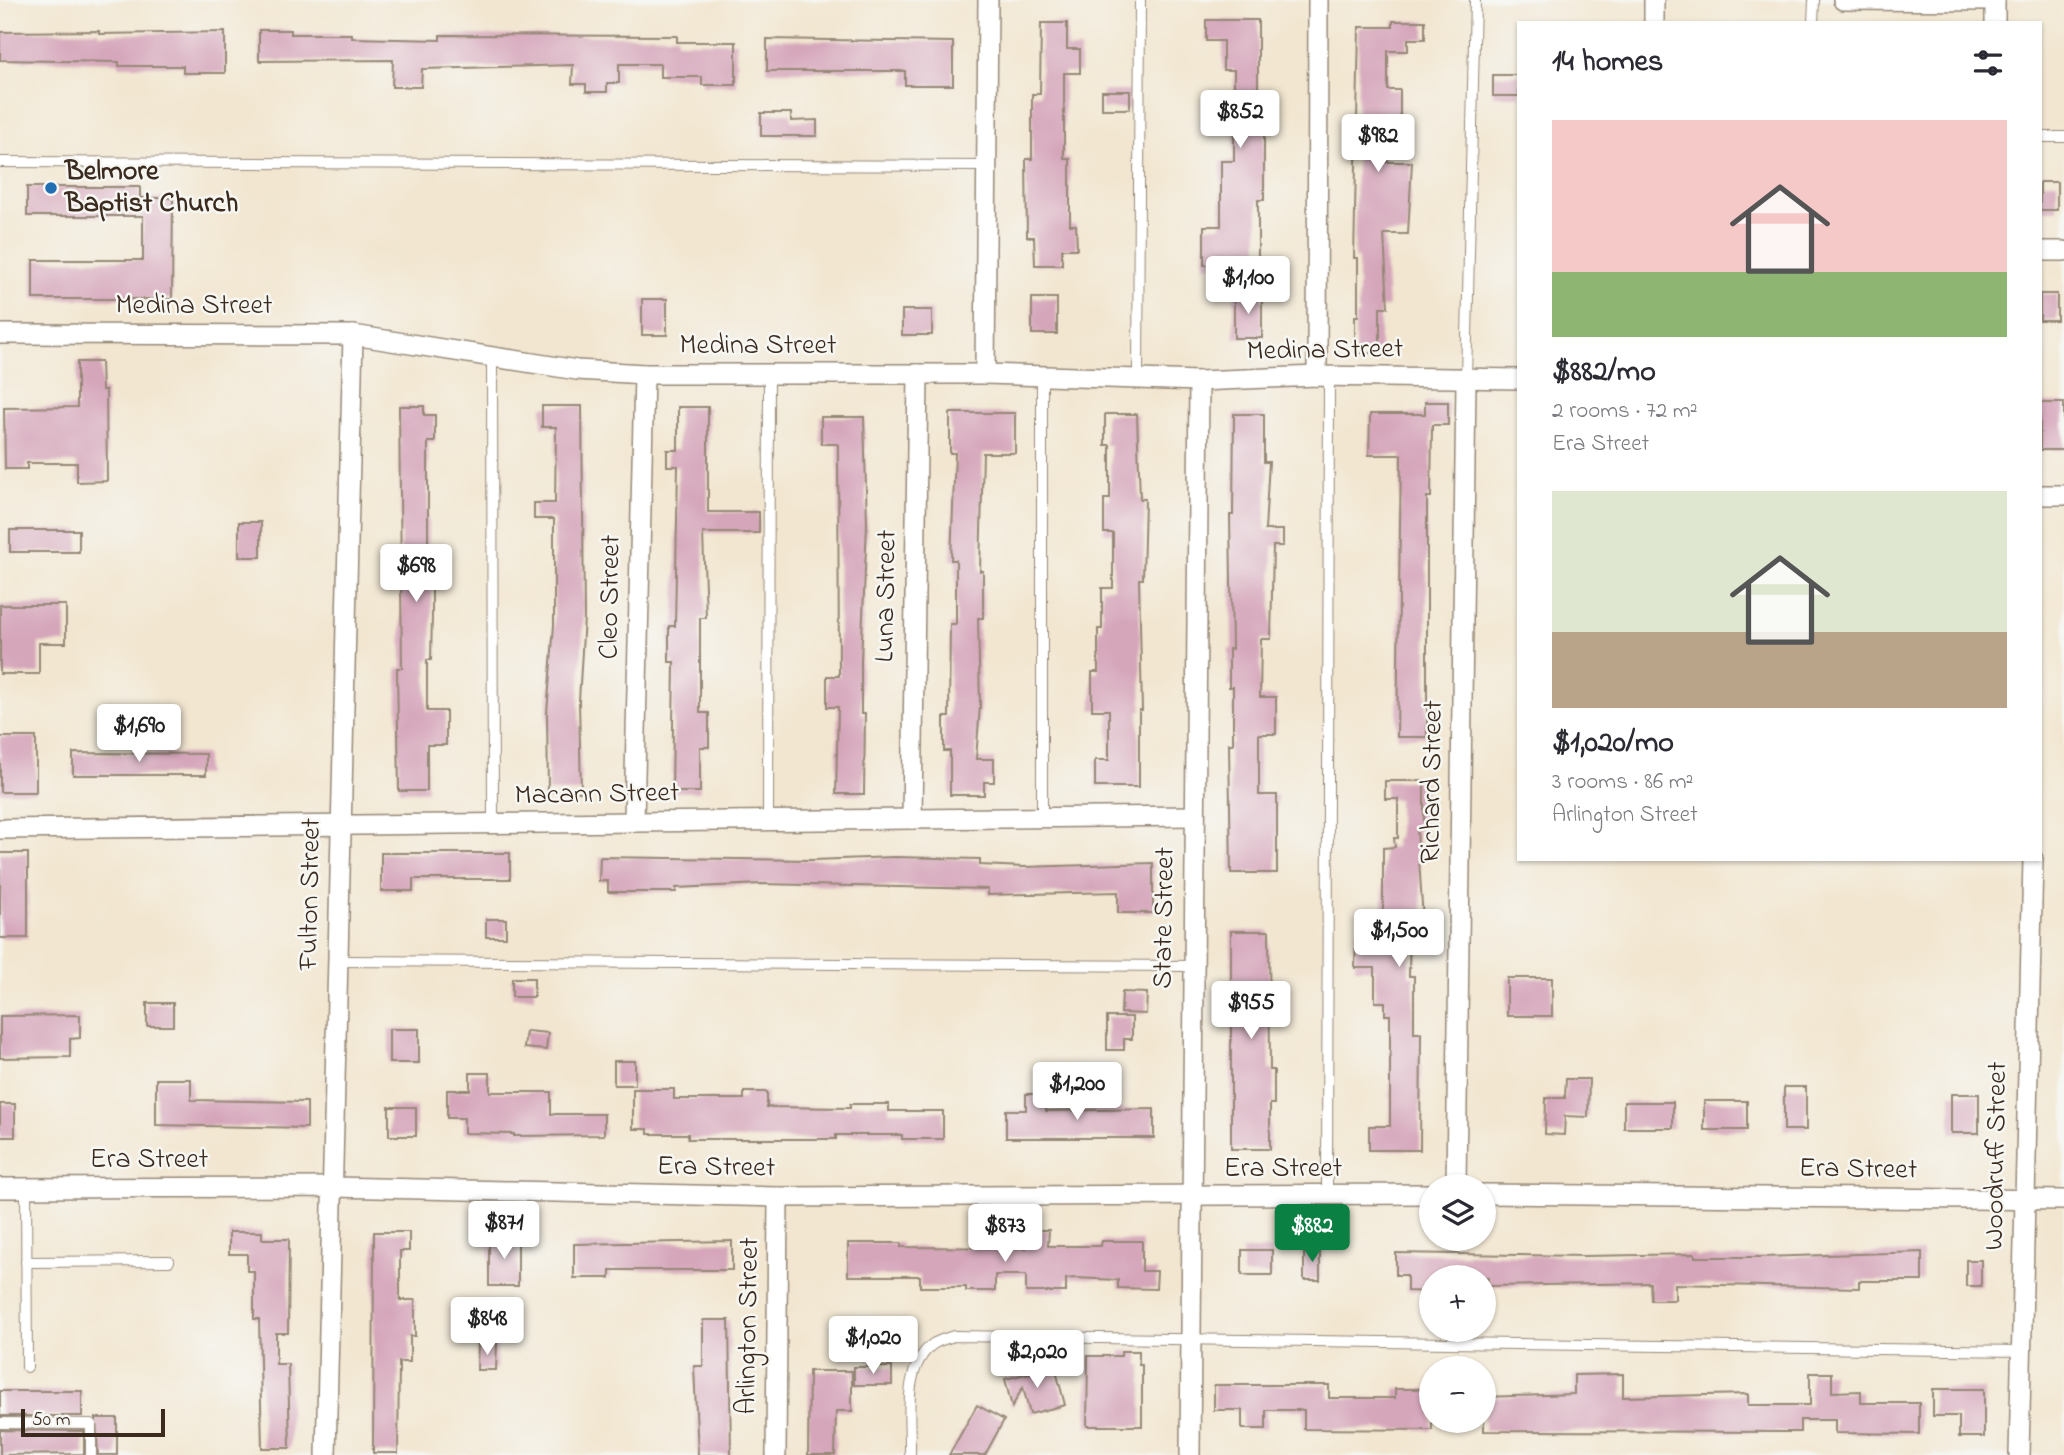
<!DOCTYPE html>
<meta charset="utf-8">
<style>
:root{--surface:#fff;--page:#f2f2f3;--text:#2b2b33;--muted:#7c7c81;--accent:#0b8043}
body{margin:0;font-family:"Indie Flower",sans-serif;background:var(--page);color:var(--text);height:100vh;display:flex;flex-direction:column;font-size:26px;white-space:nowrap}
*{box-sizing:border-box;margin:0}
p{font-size:23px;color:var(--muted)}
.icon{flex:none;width:38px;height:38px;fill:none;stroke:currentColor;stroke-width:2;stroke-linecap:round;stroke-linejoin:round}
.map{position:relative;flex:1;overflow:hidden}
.drawer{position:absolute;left:1517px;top:21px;width:525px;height:840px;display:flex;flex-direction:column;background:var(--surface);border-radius:0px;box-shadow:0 2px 5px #0004}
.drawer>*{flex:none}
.controls{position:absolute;left:1419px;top:1174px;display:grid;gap:14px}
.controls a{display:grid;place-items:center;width:77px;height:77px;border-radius:50%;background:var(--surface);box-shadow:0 2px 5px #0004;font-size:35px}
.scale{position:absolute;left:21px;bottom:18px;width:144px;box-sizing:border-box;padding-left:7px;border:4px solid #3b2a1e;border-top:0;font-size:19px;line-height:24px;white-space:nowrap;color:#3b2a1e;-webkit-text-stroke:5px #f6f6f2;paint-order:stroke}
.price{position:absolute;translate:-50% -60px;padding:0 16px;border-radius:7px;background:#fff;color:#222;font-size:23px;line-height:46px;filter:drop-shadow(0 2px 4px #0008)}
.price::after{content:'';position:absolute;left:50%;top:42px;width:21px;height:16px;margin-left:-10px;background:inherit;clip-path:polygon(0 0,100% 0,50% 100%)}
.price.on{background:var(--accent);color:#fff}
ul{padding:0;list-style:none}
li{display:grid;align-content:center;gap:14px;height:371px;padding:0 35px}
li span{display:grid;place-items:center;height:217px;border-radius:0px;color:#555}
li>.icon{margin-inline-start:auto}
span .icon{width:126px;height:126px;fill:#fffc;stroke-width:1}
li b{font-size:30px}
h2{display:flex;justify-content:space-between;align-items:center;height:84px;padding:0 35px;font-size:30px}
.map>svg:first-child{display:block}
.building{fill:#d5a5ba}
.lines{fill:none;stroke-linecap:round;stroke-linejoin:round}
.lane-casing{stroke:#968877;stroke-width:12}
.street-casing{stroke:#968877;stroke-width:22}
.lane{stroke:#fff;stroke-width:10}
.street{stroke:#fff;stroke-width:19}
.poi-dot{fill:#1f6fb2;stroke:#f6f6f2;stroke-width:2.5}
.labels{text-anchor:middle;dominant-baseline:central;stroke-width:5;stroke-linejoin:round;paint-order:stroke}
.poi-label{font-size:28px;font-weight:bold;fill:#3b2a1e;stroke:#f6f6f2;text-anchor:start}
.street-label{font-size:28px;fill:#3b2a1e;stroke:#f6f6f2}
</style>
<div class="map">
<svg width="2064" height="1455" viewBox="0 0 2064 1455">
<rect width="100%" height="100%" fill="#f6f6f2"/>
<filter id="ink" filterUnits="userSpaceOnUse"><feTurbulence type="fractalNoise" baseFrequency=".0143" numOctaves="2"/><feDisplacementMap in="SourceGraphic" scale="14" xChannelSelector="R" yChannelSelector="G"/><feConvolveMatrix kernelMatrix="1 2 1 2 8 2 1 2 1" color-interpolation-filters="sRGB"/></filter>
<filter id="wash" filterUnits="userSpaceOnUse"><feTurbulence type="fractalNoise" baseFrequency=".00686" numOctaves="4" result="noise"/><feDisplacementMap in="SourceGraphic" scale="28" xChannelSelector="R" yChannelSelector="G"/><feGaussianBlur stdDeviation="1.57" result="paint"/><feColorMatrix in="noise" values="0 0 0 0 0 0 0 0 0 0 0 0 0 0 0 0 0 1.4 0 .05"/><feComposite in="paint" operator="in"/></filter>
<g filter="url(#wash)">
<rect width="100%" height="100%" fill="#f2e6d0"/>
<g id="blocks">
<g class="building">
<path d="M1206,20H1258V94H1266V135H1264V200H1258V265H1204V226H1221V161H1234V70H1223V41H1206Z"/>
<path d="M1393,21H1425V39H1408V51H1388V90H1400V130H1385V162H1412L1408,234H1384L1388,307H1380V353H1355V316H1358V258H1354L1359,27H1393Z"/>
<path d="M1041,23H1067V49H1080V73H1064V159H1070V225H1076L1077,249H1062V265H1035L1034,237H1027L1026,159H1032V94H1040Z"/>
<path d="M259,30H291V34H352V38L440,40V35L677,36V42H736V85H702V77H660V64H619V83H607V92H586V84H572L573,65L422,69L421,87H392L393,60L259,61Z"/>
<path d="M99,31V34L225,32V73H183V66H119V62L0,60V32Z"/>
<path d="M767,39L953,42V85H905V71H767Z"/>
<rect x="1493" y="75" width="26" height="21"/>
<rect x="1102" y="91" width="28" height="18"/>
<path d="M761,113H791V121L817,120V136H761Z"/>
<rect x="2040" y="182" width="17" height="28"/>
<path d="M27,187H140V198H173L172,299H33V260H143V216H27Z"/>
<rect x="1234" y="294" width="28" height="44"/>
<rect x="2040" y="294" width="17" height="26"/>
<rect x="1032" y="298" width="25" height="36"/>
<rect x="642" y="299" width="25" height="36"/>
<rect x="902" y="310" width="30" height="25"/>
<path d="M77,362H101L102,390H106L107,481L77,482V463H27V469H5L4,408L77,407Z"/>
<path d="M1425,402H1448V425H1432L1431,497H1427V737H1397L1401,455H1369L1370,414H1425Z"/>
<rect x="2040" y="403" width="24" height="47"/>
<path d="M399,406H424V415H435V442H428V581H432V615L431,660H427V711H446V745H427V791H399L397,668H402Z"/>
<path d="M542,406H582L584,617L579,701L581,792H548L547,713L554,625V519H534V503H555L556,427H542Z"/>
<path d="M678,407H708V512H759V533H703L706,618H700V713H709V747H700V792H672L674,662H669V626H675L678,466H667V450H678Z"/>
<path d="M950,413H1015V453H983L980,571H983V618H978L980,706L976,759H994V782H984V795H950V751H944V717H949L950,624H956V560H951L955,453H950Z"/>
<path d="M1105,414H1137L1140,499H1145L1143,579H1139L1142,710H1139V787H1095V760H1109V710H1092V672H1098V629H1102V588H1113V533H1104V499H1110V445H1105Z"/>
<path d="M1234,414H1264V462H1269L1265,530H1283V546H1273L1271,639H1261L1260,697H1276V734H1259V795H1277V873H1231L1229,744H1233V687H1229V649H1232L1230,515H1233Z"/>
<path d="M821,417H864L867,524L861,661V714H865L864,794H836L838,707H827V676H839L838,444H821Z"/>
<rect x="239" y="522" width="22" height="35"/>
<rect x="10" y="530" width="69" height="22"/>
<path d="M0,605H66V643H39V674H0Z"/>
<rect x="0" y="737" width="36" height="55"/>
<path d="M73,753L206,754V775H73Z"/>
<path d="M1385,781H1424V829H1417L1423,920H1410L1409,976H1414V1033H1421L1420,1150H1369V1126H1390V1015H1385V1002H1375V968H1355L1356,930H1383V848L1395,847L1394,838H1398V799H1385Z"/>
<rect x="0" y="853" width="28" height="85"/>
<path d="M381,853H510V879H413V891H381Z"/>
<path d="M600,857L813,860L894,857L980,859V865L1025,867L1153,863V913H1118V892L988,895V889L762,884L676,888V892H608V881H599Z"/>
<rect x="486" y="919" width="20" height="18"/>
<path d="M1231,931H1269L1270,1070H1274V1104H1270V1149H1231Z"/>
<rect x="512" y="978" width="22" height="19"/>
<rect x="1507" y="978" width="45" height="38"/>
<path d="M1122,992L1147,993L1146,1014L1121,1013Z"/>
<rect x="147" y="1003" width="26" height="23"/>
<path d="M80,1015V1038L70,1039V1057L0,1058V1016Z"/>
<path d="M1107,1017H1132V1039H1124V1050H1107Z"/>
<rect x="389" y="1029" width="30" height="34"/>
<path d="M526,1031L548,1033L546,1050L524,1048Z"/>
<rect x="614" y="1061" width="21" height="24"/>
<path d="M470,1073H490V1092H551V1114H604V1135L514,1136V1134L464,1133V1118H447V1090H470Z"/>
<path d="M156,1079H191V1100L307,1102V1128L156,1125Z"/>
<path d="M1566,1079H1589L1588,1117L1565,1116L1564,1135L1545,1134L1546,1098H1565Z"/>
<rect x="1784" y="1087" width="22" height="43"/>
<path d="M633,1089H674V1099H744V1092H767V1107L850,1108V1104H889V1111H943V1139H902V1135H836V1139H688V1134H648V1129H633Z"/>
<path d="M1026,1094H1046V1111L1154,1109V1138H1006V1110H1026Z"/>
<rect x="1951" y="1094" width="28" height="39"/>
<rect x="1704" y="1101" width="43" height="29"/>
<rect x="1624" y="1102" width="49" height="26"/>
<rect x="0" y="1104" width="15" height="33"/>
<rect x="389" y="1107" width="27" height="29"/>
<path d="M1027,1230H1049L1048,1246H1101L1102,1241H1142V1271H1157L1156,1289L1118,1288V1280L1075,1278L1066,1279V1292H1026V1275H995V1291H966V1287H920V1276H848V1243H901V1247L1026,1248Z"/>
<path d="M229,1232H262V1239H289L288,1333H276V1364H288L290,1448H262L259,1319H254V1271H247V1254H229Z"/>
<path d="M374,1232H409V1251H400V1300H415V1336H410V1362H399L398,1453H373Z"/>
<rect x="489" y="1237" width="29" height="49"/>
<path d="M732,1241V1270H610V1278H574V1244Z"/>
<rect x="1304" y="1248" width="16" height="32"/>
<rect x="1242" y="1250" width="30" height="25"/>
<path d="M1922,1252V1281H1859V1288L1675,1284V1300H1651L1650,1283L1488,1286V1278H1432V1292L1407,1291V1275H1396V1253L1585,1256L1695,1254V1257H1760Z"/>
<rect x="1966" y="1260" width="15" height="26"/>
<path d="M703,1320H729L731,1455H698L694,1366H703Z"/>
<path d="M478,1343H497L496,1370H477Z"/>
<path d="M1121,1351H1139V1365H1142V1426H1087L1088,1356H1121Z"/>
<rect x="854" y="1367" width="38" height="18"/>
<path d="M1055,1367L1065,1405L1030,1414L1023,1387L1012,1407L1005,1379Z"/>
<path d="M809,1371H852V1411H836L835,1455H808Z"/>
<path d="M1810,1373H1832V1392L1861,1391V1403H1919V1434L1835,1433V1420H1800V1432L1484,1431V1397L1574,1394V1375L1623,1374V1397L1748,1394V1405H1810Z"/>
<path d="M1214,1385H1329V1398H1395V1389H1432V1430L1304,1429V1410H1266V1429H1242V1410H1214Z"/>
<path d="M1933,1389H1984V1437H1959V1416H1933Z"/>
<rect x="0" y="1391" width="82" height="25"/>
<path d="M977,1405L1004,1420L985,1455H949Z"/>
<path d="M96,1418H117V1455H98Z"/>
<path d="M0,1430L84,1431V1454L0,1455Z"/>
</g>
</g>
</g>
<g filter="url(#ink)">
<use href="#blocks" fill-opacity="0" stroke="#968877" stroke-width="2"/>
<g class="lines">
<g class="lane-casing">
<g id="lane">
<path d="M1813,23L1814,0"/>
<path d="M2040,137H2064"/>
<path d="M0,162L987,166"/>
<path d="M492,357L493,824"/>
<path d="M1042,376V818"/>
<path d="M1138,379L1140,0"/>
<path d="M1466,379L1475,0"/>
<path d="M768,821L769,374"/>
<path d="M338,961L1192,966"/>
<path d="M26,1188L27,1367"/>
<path d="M1327,1197L1329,377"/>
<path d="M26,1262L169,1261"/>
<path d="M0,1423L91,1424V1455"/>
<path d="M910,1455C911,1420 901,1368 933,1344C939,1340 948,1338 954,1336L2021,1351"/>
</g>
</g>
<g class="street-casing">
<g id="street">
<path d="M1654,0V23"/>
<path d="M1843,0L1995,1"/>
<path d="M1995,23V0"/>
<path d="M2040,251H2064"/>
<path d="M0,334L353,335L577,370L644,374H985L1199,381L1317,376L1519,379"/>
<path d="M985,374L988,0"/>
<path d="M1317,376L1318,0"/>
<path d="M2040,495H2064"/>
<path d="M912,819L918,374"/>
<path d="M634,822L644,374"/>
<path d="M0,829L1194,816"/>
<path d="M1456,1186L1466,379"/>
<path d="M0,1188L333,1187L778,1197L1432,1194"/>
<path d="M1484,1194L2064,1200"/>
<path d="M326,1455L353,335"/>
<path d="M776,1455L778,1197"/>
<path d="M1190,1455L1199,381"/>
<path d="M2019,1455L2033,859"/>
</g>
</g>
<use href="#lane" class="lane"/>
<use href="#street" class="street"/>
</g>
</g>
<circle class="poi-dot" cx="51" cy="188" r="7"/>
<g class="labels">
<g class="poi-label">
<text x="65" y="172">Belmore<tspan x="65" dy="32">Baptist Church</tspan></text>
</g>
<g class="street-label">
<text x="194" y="306">Medina Street</text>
<text x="758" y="346">Medina Street</text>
<text transform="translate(1325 351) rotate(-1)">Medina Street</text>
<text transform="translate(887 596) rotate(-89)">Luna Street</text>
<text transform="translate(611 597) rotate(-89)">Cleo Street</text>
<text transform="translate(1433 782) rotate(-89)">Richard Street</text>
<text transform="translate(597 795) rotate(-1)">Macann Street</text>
<text transform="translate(311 894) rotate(-89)">Fulton Street</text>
<text transform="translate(1165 918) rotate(-89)">State Street</text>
<text transform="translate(1997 1156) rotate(-89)">Woodruff Street</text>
<text x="149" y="1160">Era Street</text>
<text transform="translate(716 1168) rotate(1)">Era Street</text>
<text x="1283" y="1169">Era Street</text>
<text transform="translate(1858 1170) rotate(1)">Era Street</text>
<text transform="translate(749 1326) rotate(-89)">Arlington Street</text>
</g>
</g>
</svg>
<div class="controls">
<a><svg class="icon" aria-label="layers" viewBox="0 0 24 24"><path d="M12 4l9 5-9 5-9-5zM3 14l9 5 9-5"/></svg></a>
<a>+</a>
<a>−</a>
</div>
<div class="scale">50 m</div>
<b class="price" style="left:1240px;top:150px">$852</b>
<b class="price" style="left:1378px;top:174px">$982</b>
<b class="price" style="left:1248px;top:316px">$1,100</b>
<b class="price" style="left:416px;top:604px">$698</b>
<b class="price" style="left:139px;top:764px">$1,690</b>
<b class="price" style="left:1399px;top:969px">$1,500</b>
<b class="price" style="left:1251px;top:1041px">$955</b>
<b class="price" style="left:1077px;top:1122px">$1,200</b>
<b class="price" style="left:504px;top:1261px">$871</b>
<b class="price" style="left:1005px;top:1264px">$873</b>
<b class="price on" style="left:1312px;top:1264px">$882</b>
<b class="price" style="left:487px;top:1357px">$848</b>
<b class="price" style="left:873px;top:1376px">$1,020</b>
<b class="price" style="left:1037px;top:1390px">$2,020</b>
<section class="drawer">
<h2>14 homes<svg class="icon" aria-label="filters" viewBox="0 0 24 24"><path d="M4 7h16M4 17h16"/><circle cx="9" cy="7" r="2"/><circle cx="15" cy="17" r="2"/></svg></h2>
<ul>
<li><span style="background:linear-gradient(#f6c9c9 70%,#8fb573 0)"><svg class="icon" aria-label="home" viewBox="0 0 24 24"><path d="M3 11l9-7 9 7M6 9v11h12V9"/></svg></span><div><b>$882/mo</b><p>2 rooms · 72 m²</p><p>Era Street</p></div></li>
<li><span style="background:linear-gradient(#dfe7d0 65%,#b9a48a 0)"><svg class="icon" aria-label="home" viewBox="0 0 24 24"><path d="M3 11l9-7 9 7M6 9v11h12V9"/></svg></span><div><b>$1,020/mo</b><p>3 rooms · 86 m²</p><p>Arlington Street</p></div></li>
</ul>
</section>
</div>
